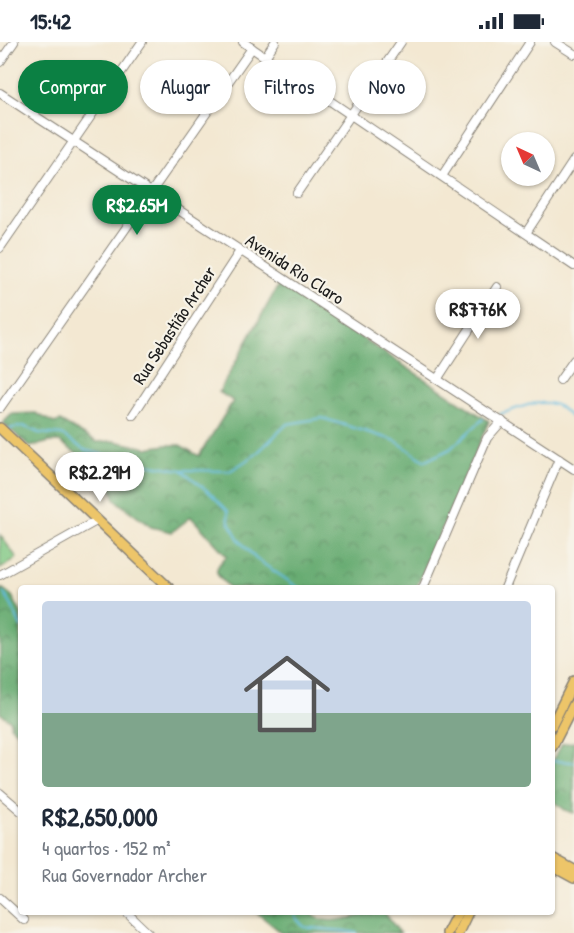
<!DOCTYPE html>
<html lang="pt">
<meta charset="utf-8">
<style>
:root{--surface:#fff;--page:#f2f2f3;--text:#1f2937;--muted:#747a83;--accent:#0b8043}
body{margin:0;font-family:"Patrick Hand",sans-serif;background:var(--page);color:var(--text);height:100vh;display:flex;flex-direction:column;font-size:22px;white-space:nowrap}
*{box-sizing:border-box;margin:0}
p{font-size:20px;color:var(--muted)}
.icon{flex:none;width:33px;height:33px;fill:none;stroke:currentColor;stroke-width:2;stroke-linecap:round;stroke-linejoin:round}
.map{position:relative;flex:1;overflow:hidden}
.side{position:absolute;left:18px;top:543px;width:537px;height:330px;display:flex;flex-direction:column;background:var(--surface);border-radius:6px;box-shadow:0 2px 4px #0004}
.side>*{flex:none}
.hud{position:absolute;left:18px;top:18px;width:538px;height:54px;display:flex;gap:12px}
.needle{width:39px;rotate:316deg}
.controls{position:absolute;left:501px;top:90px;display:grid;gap:12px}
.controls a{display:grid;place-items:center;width:54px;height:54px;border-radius:50%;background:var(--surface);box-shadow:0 2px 4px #0004;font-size:30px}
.price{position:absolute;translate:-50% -51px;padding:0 14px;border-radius:21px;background:#fff;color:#222;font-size:20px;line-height:39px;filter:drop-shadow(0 2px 3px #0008)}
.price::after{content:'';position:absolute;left:50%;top:36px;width:18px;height:14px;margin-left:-9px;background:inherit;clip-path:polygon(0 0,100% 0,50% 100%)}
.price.active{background:var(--accent);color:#fff}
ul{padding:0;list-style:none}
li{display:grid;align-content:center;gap:12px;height:318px;padding:0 24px}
li span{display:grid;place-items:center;height:186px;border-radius:6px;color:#555}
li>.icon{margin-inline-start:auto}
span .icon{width:108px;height:108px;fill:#fffc;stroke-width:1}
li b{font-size:26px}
.chip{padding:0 21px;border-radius:27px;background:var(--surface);box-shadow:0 2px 4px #0004;font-size:21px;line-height:54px}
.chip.active{background:var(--accent);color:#fff}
.status{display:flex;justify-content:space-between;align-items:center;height:42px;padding:0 30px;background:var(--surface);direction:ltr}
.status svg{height:16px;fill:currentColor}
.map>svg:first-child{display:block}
.forest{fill:url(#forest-crowns);stroke:#426447;stroke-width:1.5}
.pitch{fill:#80c884;stroke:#4e7250;stroke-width:1.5}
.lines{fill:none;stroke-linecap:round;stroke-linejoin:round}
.stream{stroke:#63bce0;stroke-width:2}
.minor-casing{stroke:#888277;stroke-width:10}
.major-casing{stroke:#888277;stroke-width:12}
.minor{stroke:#fff;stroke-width:8}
.major{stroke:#edc569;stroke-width:9}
.labels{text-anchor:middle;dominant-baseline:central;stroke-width:4.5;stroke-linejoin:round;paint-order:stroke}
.street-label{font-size:18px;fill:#1c1c1c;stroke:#f7f3e8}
</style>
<div class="status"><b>15:42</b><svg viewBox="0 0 49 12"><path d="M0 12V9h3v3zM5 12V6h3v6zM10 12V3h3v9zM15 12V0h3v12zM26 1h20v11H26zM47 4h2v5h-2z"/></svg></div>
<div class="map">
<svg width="574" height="891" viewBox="0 0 574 891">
<defs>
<pattern id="forest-crowns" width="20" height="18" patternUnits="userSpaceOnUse" patternTransform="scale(1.5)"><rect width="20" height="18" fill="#68ac72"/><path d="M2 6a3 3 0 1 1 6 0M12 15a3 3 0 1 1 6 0" fill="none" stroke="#558b5d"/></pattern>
</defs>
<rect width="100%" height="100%" fill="#f7f3e8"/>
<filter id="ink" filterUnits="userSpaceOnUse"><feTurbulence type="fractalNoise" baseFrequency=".0167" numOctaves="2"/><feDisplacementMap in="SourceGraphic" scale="12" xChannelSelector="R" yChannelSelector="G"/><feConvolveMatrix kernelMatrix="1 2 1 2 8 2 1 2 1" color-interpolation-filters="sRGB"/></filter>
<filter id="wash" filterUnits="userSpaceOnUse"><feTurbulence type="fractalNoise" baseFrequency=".008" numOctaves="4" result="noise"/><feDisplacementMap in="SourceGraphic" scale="24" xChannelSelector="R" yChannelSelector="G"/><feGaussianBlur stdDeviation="1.35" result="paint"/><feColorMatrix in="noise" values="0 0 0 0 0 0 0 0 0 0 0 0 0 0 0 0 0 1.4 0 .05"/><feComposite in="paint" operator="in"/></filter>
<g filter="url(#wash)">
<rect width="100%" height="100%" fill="#f3e8d2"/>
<g class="forest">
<path d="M279,242L489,379L416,546H230C215,532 211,528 227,514L191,475L172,490L151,485L115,458L105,426L100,420L79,413L60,400H50L30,405L3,381L12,372L36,371L54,381L60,379L97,400L114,399L147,406L166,403H180L199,414L233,359L219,350Z"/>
<path d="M0,547H3L12,554L21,571V693L10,684L11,679L0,671Z"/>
<path d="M574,700V771L565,768L552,758V721L562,702Z"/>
<path d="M256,870H309C327,889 361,870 384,870L400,891H282Z"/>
</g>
<path class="pitch" d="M0,493L17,516L0,527Z"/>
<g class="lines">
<g class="stream">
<path d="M500,372C518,367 537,356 556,363C562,365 568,373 574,378"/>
<path d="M7,390L12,386L23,384L39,391L62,393L85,408L134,420L182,428L209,450L228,469L229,480L239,498L256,517L299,546"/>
<path d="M183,428L230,429L255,413L287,382L322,376L396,399L425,419L450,407L483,377"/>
<path d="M3,550L12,564L21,585"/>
<path d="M552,719L574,720"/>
<path d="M295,870V875L304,885C322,888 339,887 357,891"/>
</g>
</g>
</g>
<g filter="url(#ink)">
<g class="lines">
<g class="minor-casing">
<g id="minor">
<path d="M243,0L574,224"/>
<path d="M555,0L574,12"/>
<path d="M265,15L275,0"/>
<path d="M0,20L14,0"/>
<path d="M0,51L574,427"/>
<path d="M442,134L530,0"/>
<path d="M297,151L401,0"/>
<path d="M526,191L574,118"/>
<path d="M0,206L142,0"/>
<path d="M438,336L497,245"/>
<path d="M560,338L574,318"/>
<path d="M0,366L252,6"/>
<path d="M133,373L240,209"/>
<path d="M0,533L98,478"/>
<path d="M423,546L487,396L502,379"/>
<path d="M505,546L559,417"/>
<path d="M0,751L21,769"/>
<path d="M0,856L24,878"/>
<path d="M126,870L148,891"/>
</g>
</g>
<g class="major-casing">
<g id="major">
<path d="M0,386L169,546"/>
<path d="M552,683L574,639"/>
<path d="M552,705L574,662"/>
<path d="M552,816L574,828"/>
<path d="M552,824L574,836"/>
<path d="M447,891L458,870"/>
<path d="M458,891L468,870"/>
</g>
</g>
<use href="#minor" class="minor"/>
<use href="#major" class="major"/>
</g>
</g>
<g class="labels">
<g class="street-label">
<text transform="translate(295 227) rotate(33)">Avenida Rio Claro</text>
<text transform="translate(174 283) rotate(-57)">Rua Sebastião Archer</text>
</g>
</g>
</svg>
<div class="controls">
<a><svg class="needle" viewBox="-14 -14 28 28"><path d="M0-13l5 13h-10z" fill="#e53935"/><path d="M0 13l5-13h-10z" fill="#747a83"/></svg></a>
</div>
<b class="price active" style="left:137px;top:194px">R$2.65M</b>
<b class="price" style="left:478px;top:298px">R$776K</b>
<b class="price" style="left:100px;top:461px">R$2.29M</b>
<div class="hud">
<a class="chip active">Comprar</a>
<a class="chip">Alugar</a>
<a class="chip">Filtros</a>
<a class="chip">Novo</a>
</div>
<section class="side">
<ul>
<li><span style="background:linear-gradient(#c9d6e8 60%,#7fa58c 0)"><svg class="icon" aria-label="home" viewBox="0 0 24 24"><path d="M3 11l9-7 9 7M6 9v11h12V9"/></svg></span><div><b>R$2,650,000</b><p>4 quartos · 152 m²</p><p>Rua Governador Archer</p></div></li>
</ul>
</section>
</div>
